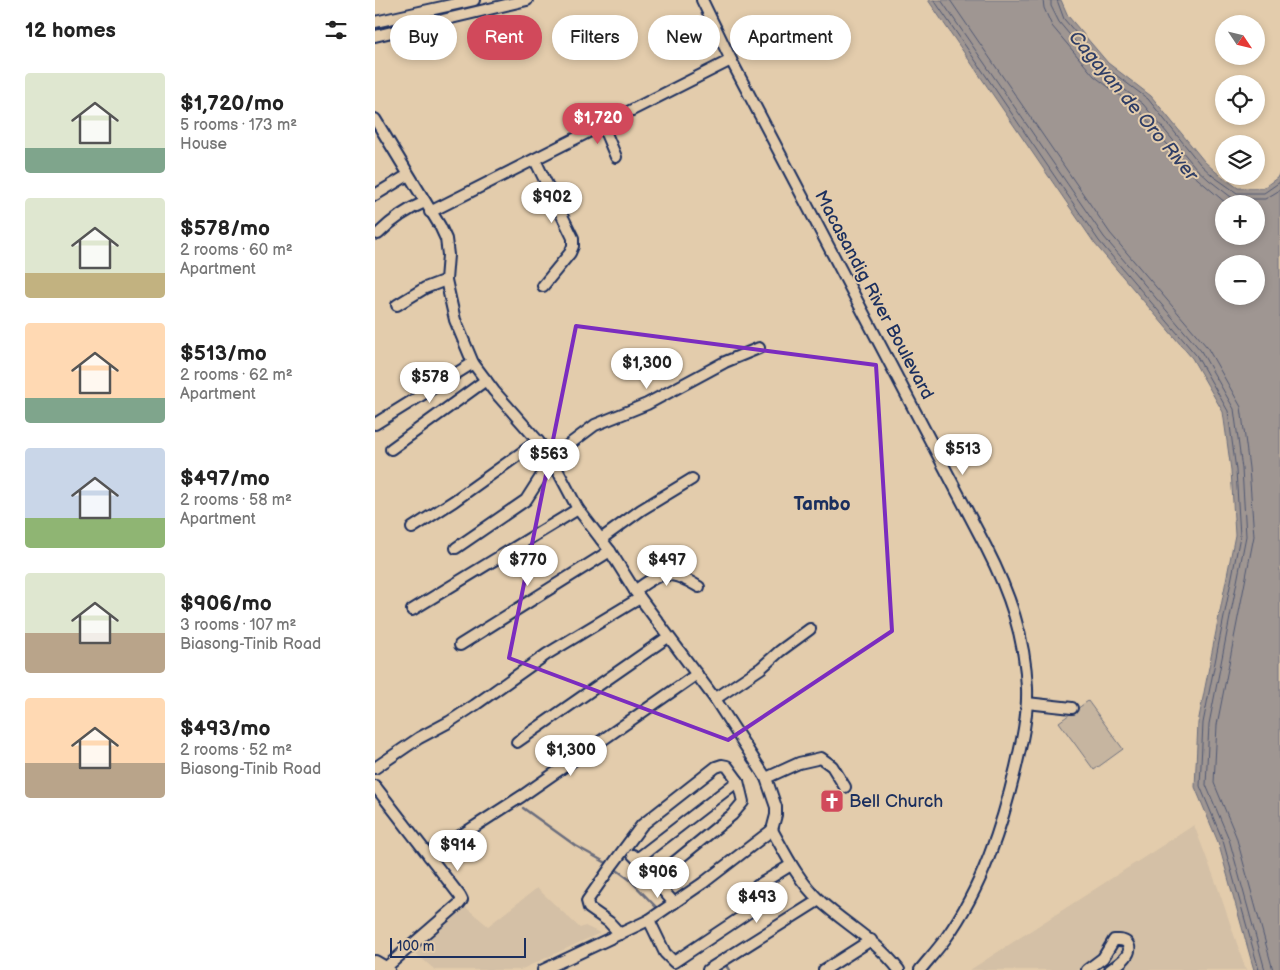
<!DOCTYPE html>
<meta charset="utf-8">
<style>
:root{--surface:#fff;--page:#f6f6f6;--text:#222;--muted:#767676;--accent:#d1495b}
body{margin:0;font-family:"Balsamiq Sans",sans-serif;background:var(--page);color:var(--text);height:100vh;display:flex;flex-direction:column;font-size:19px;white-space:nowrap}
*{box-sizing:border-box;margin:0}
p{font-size:16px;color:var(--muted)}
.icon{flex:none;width:28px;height:28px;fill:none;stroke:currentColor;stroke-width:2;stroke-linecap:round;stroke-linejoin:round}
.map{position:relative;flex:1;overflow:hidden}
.details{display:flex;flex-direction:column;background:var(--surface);width:375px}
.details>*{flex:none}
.guide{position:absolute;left:15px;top:15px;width:475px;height:45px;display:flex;gap:10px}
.needle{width:32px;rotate:125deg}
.controls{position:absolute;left:840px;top:15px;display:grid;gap:10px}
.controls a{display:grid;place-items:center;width:50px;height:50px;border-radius:50%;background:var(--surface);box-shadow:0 2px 8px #0003;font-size:25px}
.scale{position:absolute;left:15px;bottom:12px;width:136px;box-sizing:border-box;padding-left:5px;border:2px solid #1b2f5e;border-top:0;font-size:14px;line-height:18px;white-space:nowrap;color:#1b2f5e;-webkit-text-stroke:4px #e3ccac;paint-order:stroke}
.price{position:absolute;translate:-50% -42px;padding:0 11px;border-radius:18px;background:#fff;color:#222;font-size:16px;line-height:32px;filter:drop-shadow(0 1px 2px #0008)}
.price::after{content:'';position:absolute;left:50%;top:30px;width:15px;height:11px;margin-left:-8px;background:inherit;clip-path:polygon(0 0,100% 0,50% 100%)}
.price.active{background:var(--accent);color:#fff}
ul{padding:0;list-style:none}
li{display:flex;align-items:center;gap:15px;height:125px;padding:0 25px}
li span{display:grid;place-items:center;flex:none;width:140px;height:100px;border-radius:5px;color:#555}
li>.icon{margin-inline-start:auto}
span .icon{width:60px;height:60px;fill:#fffc;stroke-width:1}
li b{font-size:21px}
h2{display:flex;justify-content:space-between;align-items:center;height:60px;padding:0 25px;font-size:21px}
.pill{padding:0 18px;border-radius:22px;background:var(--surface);box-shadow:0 2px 8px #0003;font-size:18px;line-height:45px}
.pill.active{background:var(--accent);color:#fff}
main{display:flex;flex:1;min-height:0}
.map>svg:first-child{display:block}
.built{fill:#d4c0a6}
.green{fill:#c6b5a0;stroke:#70727f}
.water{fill:#9f9692;stroke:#6a6d7d;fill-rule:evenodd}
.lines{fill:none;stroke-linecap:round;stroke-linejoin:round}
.shore{stroke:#505873;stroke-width:1}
.stream{stroke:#6a6d7d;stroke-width:2.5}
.minor-casing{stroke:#1b2f5e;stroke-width:14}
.major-casing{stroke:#1b2f5e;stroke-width:18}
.minor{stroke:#e3ccac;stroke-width:10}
.major{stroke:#e3ccac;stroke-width:14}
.marked{fill:none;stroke:#7b2cbf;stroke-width:4;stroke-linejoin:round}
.labels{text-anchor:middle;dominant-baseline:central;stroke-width:4;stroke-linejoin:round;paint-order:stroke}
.street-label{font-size:18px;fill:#1b2f5e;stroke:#e3ccac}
.poi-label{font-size:18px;fill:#1b2f5e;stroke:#e3ccac;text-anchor:start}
.water-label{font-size:19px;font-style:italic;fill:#2f3e66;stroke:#e3ccac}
.neighbourhood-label{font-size:19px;font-weight:bold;fill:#1b2f5e;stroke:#e3ccac}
</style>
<main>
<section class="details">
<h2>12 homes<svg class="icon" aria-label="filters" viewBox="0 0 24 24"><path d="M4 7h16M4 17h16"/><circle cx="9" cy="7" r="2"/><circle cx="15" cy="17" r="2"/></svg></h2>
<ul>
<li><span style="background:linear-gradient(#dfe7d0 75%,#7fa58c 0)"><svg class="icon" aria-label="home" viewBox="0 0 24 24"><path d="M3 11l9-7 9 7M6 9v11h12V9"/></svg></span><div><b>$1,720/mo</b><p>5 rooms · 173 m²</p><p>House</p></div></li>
<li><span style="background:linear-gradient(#dfe7d0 75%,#c2b280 0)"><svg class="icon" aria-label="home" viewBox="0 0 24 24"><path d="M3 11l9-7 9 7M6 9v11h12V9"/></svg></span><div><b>$578/mo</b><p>2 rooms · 60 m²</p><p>Apartment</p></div></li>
<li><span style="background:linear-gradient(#ffd9b3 75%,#7fa58c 0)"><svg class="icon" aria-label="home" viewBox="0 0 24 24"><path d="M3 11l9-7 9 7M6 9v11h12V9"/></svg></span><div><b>$513/mo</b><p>2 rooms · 62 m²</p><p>Apartment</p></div></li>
<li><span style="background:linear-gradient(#c9d6e8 70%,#8fb573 0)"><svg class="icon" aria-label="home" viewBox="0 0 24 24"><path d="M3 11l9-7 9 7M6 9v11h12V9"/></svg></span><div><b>$497/mo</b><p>2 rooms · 58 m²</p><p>Apartment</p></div></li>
<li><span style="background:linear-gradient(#dfe7d0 60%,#b9a48a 0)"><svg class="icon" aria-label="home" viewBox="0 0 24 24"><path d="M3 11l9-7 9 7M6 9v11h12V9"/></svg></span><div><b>$906/mo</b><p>3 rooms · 107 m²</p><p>Biasong-Tinib Road</p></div></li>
<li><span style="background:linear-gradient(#ffd9b3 65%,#b9a48a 0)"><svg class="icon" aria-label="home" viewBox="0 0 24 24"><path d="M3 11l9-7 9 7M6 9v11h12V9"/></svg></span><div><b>$493/mo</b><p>2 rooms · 52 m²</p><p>Biasong-Tinib Road</p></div></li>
</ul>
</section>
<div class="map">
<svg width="905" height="970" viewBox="0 0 905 970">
<rect width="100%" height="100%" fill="#e3ccac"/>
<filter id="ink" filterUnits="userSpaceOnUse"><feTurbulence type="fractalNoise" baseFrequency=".02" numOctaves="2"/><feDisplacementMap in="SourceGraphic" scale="10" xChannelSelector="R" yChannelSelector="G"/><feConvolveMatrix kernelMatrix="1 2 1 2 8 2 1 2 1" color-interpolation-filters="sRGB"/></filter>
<g filter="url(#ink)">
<g class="built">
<path d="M819,825L843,888L871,970H595Z"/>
<path d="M162,888L205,928L210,926L225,933L145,970H60L37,950L88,905L113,926Z"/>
</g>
<path class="green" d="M713,701L748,749L719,770L684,722Z"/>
<path class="water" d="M553,0H686L693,16L733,63L776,96L829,161L841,172L863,188H888L902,178L905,172V970H879L843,842L820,787L823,723L860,535L856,470L848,412L817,358L720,244ZM849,204H881V236H849ZM849,264H881V296H849Z"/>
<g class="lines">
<g class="shore">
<path d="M559,0L724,241L821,355L853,411L861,470L865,536L828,723L825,786L848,841L884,970"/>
<path d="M566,0L729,237L826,351L859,409L867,469L871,536L834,724L831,785L854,839L890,970"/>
<path d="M575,0L735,233L832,347L866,407L874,468L879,536L842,725L839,783L861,836L898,970"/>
<path d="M668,0L669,8L677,26L719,76L763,109L816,173L852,204"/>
<path d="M676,0V6L684,22L724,70L768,104L821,168L834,180L856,197L861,199H890L905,190"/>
<path d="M682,0L689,19L729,66L773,99L825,164L838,176L862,193H889L905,182"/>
</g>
<g class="stream">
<path d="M148,808L201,846L235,865"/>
<path d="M239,868L254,879L281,907"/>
<path d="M352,967L354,970"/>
</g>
<g class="minor-casing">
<g id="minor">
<path d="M327,0L356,60L611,547C634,592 650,637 652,688C653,715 647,741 641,767C627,826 607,888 571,938C563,949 554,959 545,970"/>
<path d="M0,22L99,0"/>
<path d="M0,36L152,0"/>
<path d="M0,119L65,226L71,239L73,255L71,280L80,320L98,363L119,391L163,441L176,458L203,509L235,551L260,591L340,699L391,778L401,807V815L397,830"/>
<path d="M227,124L241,157"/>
<path d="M160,160L198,238V246L195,253L168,286"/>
<path d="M0,195L33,175"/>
<path d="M55,212L356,60"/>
<path d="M3,234C16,221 33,209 50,202"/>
<path d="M22,305L50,288L71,280"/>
<path d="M0,424L98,363"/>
<path d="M16,449L111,380"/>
<path d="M176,458L220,425L272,404L350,362L384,348"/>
<path d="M37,528L79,501L163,441"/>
<path d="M226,539L266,510L317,479"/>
<path d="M81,548L151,500L167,475L180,465"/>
<path d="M260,591C286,570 296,570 324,587"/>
<path d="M37,610L203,509"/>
<path d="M85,645L235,551"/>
<path d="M340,699L386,668L405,651L435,629"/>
<path d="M652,703L697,708"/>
<path d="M142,742L293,637"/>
<path d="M0,768L44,738L74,722L100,705L172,654L265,598"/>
<path d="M391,778L424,763L446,758L457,766L470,787"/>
<path d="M0,786L85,896L87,900L84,904L8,970"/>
<path d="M397,830C411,855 423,880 444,900C471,925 500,939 524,970"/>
<path d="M258,855L281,877"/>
<path d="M54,856L147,796L322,674"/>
<path d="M262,859L363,781"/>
<path d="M274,920L290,953L299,962L389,902L382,886L416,865"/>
<path d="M245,934L234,922L214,908L212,901L238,864L267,825L341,767L347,765L352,766L363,781L368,802L357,815L281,877L285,887L299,903"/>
<path d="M168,970L274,920L328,883L397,830"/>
<path d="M333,970L444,900"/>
<path d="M449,970L496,940"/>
<path d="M712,970L728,958L739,940C744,940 747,939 751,942C762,953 742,965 735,970"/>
</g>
</g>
<g class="major-casing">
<path id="major" d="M0,963L12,970"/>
</g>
<use href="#minor" class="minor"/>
<use href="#major" class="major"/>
</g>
</g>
<path class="marked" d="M201,326L501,365L517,631L353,740L134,658Z"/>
<defs>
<g id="church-square" transform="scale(1.25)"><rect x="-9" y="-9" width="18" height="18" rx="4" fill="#d1495b" stroke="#e3ccac"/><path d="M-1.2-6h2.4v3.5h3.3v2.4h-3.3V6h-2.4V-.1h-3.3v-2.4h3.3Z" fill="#fff"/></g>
</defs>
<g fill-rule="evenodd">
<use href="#church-square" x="457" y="801"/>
</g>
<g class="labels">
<g class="street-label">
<text transform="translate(499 295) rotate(62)">Macasandig River Boulevard</text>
</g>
<g class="poi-label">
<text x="474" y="801">Bell Church</text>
</g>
<g class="water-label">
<text transform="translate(758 106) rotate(50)">Cagayan de Oro River</text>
</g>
<g class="neighbourhood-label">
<text x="447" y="504">Tambo</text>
</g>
</g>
</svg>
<div class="controls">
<a><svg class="needle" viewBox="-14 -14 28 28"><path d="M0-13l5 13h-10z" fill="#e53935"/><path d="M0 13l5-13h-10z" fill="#767676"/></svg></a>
<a><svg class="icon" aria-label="locate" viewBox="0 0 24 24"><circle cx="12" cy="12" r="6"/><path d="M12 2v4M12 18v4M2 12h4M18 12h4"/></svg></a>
<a><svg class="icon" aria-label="layers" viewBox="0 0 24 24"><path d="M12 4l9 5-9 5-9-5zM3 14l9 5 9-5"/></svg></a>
<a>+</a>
<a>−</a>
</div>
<div class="scale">100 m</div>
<b class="price active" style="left:223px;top:145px">$1,720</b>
<b class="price" style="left:177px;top:224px">$902</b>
<b class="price" style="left:272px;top:390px">$1,300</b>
<b class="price" style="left:55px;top:404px">$578</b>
<b class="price" style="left:588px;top:476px">$513</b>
<b class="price" style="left:174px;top:481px">$563</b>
<b class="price" style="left:153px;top:587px">$770</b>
<b class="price" style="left:292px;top:587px">$497</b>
<b class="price" style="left:196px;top:777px">$1,300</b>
<b class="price" style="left:83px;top:872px">$914</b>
<b class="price" style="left:283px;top:899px">$906</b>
<b class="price" style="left:382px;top:924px">$493</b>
<div class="guide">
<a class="pill">Buy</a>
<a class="pill active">Rent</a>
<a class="pill">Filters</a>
<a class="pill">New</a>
<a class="pill">Apartment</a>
</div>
</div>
</main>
